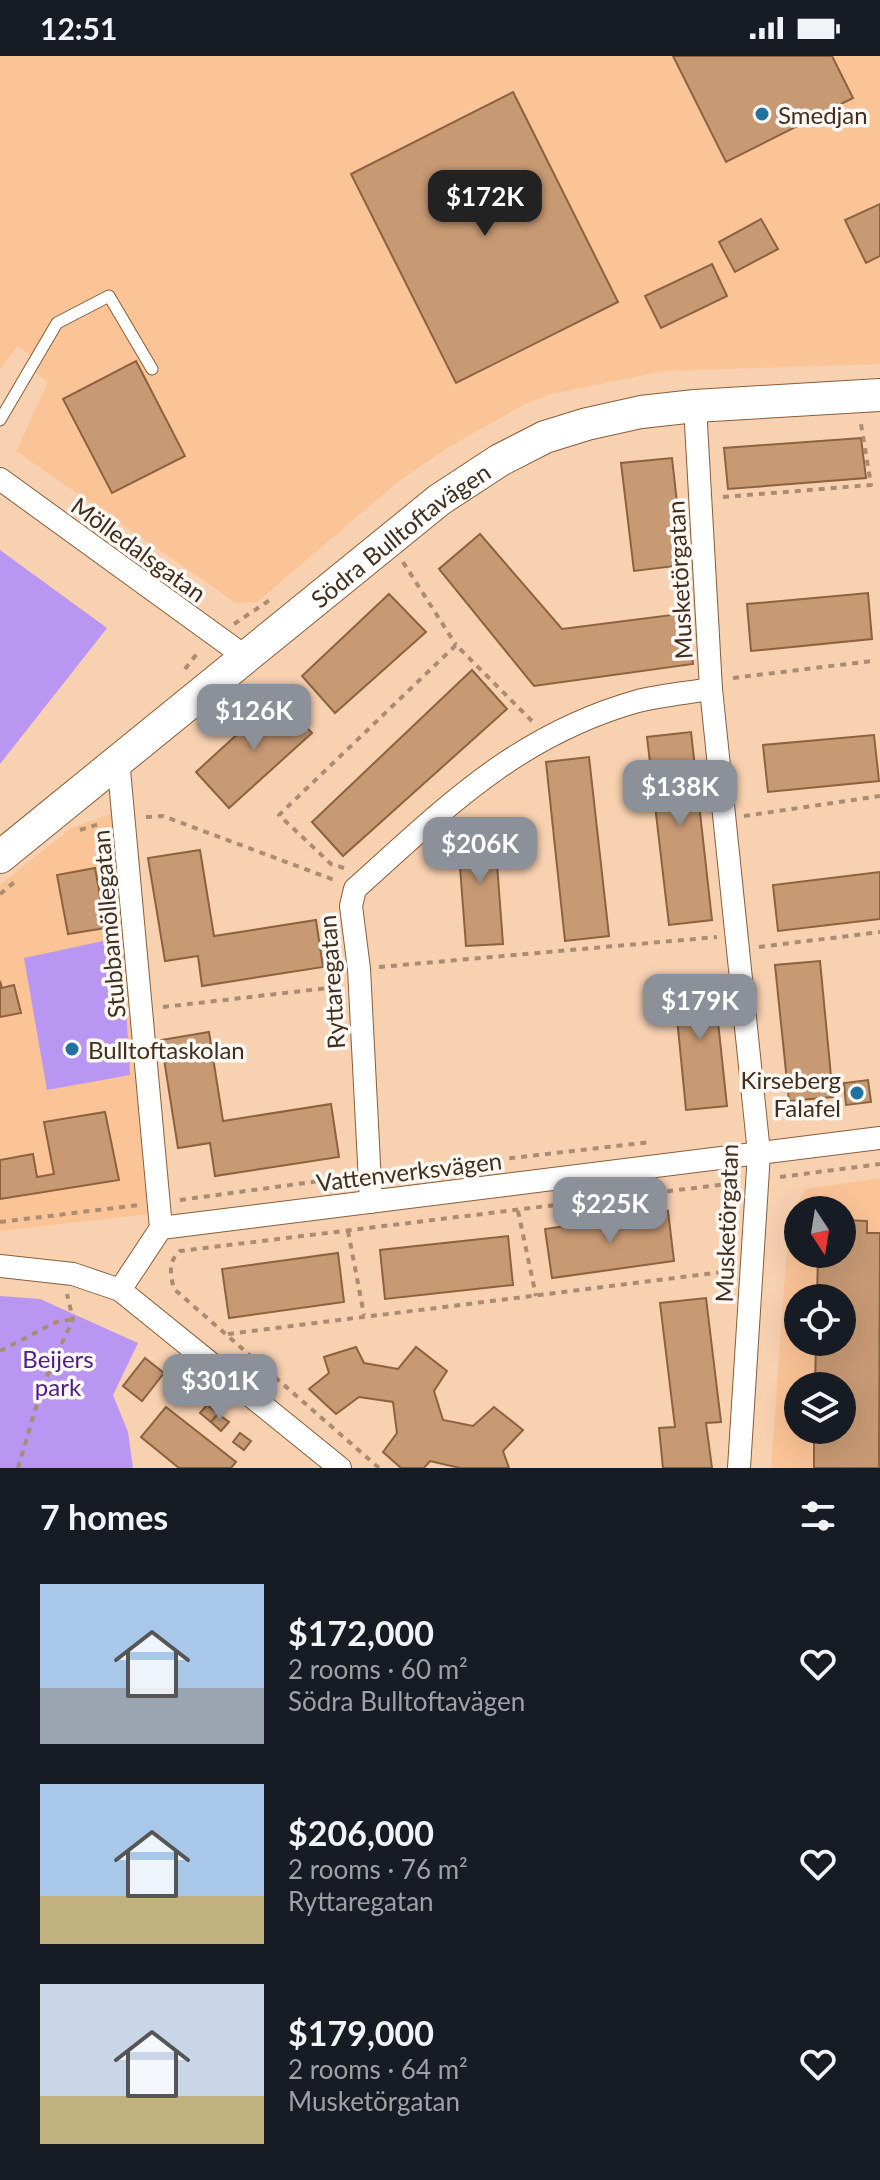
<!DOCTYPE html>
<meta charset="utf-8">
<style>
:root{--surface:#171b24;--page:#20242c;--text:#f1f3f6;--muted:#9ea1a6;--accent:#8c9099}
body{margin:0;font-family:Lato,sans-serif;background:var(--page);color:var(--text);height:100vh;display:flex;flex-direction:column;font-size:30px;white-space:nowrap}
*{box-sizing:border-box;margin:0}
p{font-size:26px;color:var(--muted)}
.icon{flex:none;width:44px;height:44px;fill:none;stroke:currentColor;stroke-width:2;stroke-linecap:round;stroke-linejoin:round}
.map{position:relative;height:1412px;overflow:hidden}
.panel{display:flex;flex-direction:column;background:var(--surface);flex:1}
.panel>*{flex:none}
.needle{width:52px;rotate:168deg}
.tools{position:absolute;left:784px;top:1140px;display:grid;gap:16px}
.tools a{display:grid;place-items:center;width:72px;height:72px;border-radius:50%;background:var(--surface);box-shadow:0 8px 32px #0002;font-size:40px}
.price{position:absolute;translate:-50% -68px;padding:0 18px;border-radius:16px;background:var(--accent);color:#fff;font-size:26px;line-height:52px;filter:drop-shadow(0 2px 4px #0008)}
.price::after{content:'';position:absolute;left:50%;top:48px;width:24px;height:18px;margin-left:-12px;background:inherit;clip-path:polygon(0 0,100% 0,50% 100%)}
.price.selected{background:#222;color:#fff}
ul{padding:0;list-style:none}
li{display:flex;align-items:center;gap:24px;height:200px;padding:0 40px}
li span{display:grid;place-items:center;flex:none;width:224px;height:160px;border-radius:0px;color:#555}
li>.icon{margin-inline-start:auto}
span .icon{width:96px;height:96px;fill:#fffc;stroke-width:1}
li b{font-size:34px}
h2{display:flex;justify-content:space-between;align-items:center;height:96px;padding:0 40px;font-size:34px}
.status{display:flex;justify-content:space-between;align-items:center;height:56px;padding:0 40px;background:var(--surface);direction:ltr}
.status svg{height:22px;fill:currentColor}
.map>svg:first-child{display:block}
.built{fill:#fbc497;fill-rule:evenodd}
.green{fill:#b996f2}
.building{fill:#c89a74;stroke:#8d623e;stroke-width:2}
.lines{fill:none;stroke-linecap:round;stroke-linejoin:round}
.lane-casing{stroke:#885d39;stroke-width:13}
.street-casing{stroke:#885d39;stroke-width:24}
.secondary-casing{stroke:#885d39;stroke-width:34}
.path{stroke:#aa8c72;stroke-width:4;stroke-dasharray:6 6;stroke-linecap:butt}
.lane{stroke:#fff;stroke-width:11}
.street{stroke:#fff;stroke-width:22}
.secondary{stroke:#fff;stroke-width:32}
.poi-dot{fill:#2072a3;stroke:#fef9f5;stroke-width:3}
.labels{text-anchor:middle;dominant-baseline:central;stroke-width:7;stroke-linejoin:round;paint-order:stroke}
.poi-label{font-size:24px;fill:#412e1e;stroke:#fef9f5;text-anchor:start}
.street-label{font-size:24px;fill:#412e1e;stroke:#fef9f5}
.park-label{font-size:24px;fill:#501c87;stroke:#fef9f5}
</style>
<div class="status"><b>12:51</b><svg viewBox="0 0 49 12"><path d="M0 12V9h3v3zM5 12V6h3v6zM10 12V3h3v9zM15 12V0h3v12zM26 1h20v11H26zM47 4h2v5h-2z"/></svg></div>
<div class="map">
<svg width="880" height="1412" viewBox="0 0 880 1412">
<rect width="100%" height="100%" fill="#f8d1b1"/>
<g class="built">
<path d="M0,0H880V308L664,315L552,338L523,349L449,391L399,425L257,546L236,547L16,395L48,326L28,310L33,302L18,290L0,313Z"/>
<path d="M113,757L158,1157L0,1175V829L71,772Z"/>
<path d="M880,1122V1412H771L789,1162L806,1133ZM798,1154H842V1198H798ZM798,1242H842V1286H798ZM798,1330H842V1374H798Z"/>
</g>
<g class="green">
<path d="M0,494L107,572L0,708Z"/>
<path d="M122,881L130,1019L47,1034L24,902Z"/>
<path d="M0,1240L40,1243L138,1287L113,1339L128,1376L133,1412H0Z"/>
</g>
<g class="building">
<path d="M673,0H832L853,42L726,106Z"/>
<path d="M513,36L618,246L456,327L351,118Z"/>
<path d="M880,148V200L866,207L845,164Z"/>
<path d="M761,163L778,193L735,216L719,186Z"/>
<path d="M712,208L727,240L661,272L645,240Z"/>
<path d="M136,305L185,400L112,437L63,343Z"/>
<path d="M861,382L866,422L728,433L724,392Z"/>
<path d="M672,402L684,509L634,515L621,407Z"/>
<path d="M480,478L562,573L687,557L693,608L534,630L439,513Z"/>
<path d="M868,537L872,583L751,595L747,548Z"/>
<path d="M389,538L426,576L335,657L302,620Z"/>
<path d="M472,614L507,653L343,800L312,766Z"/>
<path d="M278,641L312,677L229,752L196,716Z"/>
<path d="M691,676L712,864L669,869L647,681Z"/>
<path d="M874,679L879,725L768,736L763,689Z"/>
<path d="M589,701L609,880L565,885L546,706Z"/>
<path d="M494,768L503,888L466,890L457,771Z"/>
<path d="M200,794L214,880L316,864L323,911L202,930L198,900L165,905L148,802Z"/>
<path d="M95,812L106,872L68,878L57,819Z"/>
<path d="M880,816V863L778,875L773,829Z"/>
<path d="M820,905L833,1041L789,1045L775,909Z"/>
<path d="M713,919L727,1050L686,1054L673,921Z"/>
<path d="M0,925L2,932L14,929L21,957L0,961Z"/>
<path d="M209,976L223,1065L331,1048L339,1101L215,1120L210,1087L178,1092L161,984Z"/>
<path d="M868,1024L871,1046L846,1049L844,1027Z"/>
<path d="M105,1056L119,1124L0,1143V1104L33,1098L37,1121L54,1118L44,1066Z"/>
<path d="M668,1155L674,1205L552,1222L545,1173Z"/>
<path d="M842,1164L867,1165V1177H880L879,1412H814V1374H842V1330H815L816,1286H842V1242H817L818,1198H842Z"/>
<path d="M508,1180L513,1229L385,1243L380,1194Z"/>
<path d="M338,1197L344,1246L229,1262L222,1213Z"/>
<path d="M706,1242L721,1366L706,1367L712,1412H663L659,1372L675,1371L660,1247Z"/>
<path d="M356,1291L364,1307L398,1313L416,1291L447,1315L434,1335L443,1364L473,1370L494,1351L523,1374L503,1395L509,1412H460L430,1405L424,1412H401L383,1396L397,1377L393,1346L359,1341L336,1358L309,1333L329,1317L324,1301Z"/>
<path d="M145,1302L164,1317L142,1345L123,1330Z"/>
<path d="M186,1331L196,1340L189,1349L179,1340Z"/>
<path d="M207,1349L218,1358L211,1366L200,1357Z"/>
<path d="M166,1351L236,1406L231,1412H179L141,1381Z"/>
<path d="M218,1358L229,1366L221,1375L211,1366Z"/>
<path d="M240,1377L251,1385L244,1394L233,1386Z"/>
</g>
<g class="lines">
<g class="lane-casing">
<path id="lane" d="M0,364L57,267L109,240L152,313"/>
</g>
<g class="street-casing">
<g id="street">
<path d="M695,350L711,633L759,1097L739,1412"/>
<path d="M0,423L247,602"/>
<path d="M118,703L161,1172"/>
<path d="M371,1146L359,913L351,850L355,833C445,752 517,679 638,645C662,639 687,637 711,633"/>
<path d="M0,1210L73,1218L120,1234L340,1412"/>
<path d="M120,1234L161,1172L880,1082"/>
</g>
</g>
<g class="secondary-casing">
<g id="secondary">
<path id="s1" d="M0,801L439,444L500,404L545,381L587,368L641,356L695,350L880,339"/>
</g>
</g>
<g class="path">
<path d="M723,441L871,429L861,368"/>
<path d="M403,506L456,589"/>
<path d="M234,568L270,544"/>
<path d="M185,613L199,595"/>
<path d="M733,622L872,605"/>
<path d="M744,760L880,740"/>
<path d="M146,761L163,760L337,825"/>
<path d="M80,774L102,767"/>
<path d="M344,812L331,808L279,759L456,589L532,665"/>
<path d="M0,838L17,824"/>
<path d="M759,891L880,876"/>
<path d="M379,911L717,881"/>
<path d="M163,951L337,931"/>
<path d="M390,1116L651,1086"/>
<path d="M780,1121L880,1108"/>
<path d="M180,1144L349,1121"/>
<path d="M518,1155L536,1240"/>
<path d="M0,1166L139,1149"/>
<path d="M348,1175L364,1259"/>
<path d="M228,1278L731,1215"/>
<path d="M0,1295L56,1266L73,1263"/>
<path d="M18,1412L42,1331L73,1263L67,1238"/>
<path d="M379,1412L174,1233C170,1218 168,1205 180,1195L735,1127"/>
</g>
<use href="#lane" class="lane"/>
<use href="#street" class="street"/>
<use href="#secondary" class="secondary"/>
</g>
<g class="poi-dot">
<circle cx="762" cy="58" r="8"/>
<circle cx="72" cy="993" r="8"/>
<circle cx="857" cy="1037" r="8"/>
</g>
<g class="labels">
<g class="poi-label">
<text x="778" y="58">Smedjan</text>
<text x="88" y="993">Bulltoftaskolan</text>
<text x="841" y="1023" text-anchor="end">Kirseberg<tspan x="841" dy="28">Falafel</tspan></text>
</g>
<g class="street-label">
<text stroke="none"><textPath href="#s1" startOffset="514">Södra Bulltoftavägen</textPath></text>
<text transform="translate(139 493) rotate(36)">Mölledalsgatan</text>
<text transform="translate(679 524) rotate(-93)">Musketörgatan</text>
<text transform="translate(108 868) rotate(-95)">Stubbamöllegatan</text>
<text transform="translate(331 926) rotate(-94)">Ryttaregatan</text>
<text transform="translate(409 1115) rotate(-7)">Vattenverksvägen</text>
<text transform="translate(726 1167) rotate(-88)">Musketörgatan</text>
</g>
<g class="park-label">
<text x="58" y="1302">Beijers<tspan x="58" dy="28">park</tspan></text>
</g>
</g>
</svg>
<div class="tools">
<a><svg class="needle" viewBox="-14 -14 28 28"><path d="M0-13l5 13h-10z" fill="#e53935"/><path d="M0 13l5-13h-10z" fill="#9ea1a6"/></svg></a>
<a><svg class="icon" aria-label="locate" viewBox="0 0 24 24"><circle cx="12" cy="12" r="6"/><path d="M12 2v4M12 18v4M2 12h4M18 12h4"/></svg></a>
<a><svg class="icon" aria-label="layers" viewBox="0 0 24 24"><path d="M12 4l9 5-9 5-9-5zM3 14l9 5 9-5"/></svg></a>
</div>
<b class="price selected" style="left:485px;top:182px">$172K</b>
<b class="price" style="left:254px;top:696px">$126K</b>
<b class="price" style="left:680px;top:772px">$138K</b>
<b class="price" style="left:480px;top:829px">$206K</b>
<b class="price" style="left:700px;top:986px">$179K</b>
<b class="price" style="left:610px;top:1189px">$225K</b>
<b class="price" style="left:220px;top:1366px">$301K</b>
</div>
<section class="panel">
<h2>7 homes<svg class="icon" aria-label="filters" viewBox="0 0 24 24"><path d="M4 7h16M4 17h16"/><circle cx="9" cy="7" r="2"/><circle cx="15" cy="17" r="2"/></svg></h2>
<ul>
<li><span style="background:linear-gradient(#a9c7e8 65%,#9aa5b1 0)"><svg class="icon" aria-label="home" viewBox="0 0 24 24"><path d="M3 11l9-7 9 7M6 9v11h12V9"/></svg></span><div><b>$172,000</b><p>2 rooms · 60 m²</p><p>Södra Bulltoftavägen</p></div><svg class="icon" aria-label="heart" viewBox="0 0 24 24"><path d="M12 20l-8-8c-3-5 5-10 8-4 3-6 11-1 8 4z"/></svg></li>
<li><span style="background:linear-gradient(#a9c7e8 70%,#c2b280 0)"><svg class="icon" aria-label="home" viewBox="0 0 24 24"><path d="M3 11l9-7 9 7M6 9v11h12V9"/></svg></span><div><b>$206,000</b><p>2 rooms · 76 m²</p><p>Ryttaregatan</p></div><svg class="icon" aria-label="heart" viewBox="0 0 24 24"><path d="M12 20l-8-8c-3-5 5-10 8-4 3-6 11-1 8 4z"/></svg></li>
<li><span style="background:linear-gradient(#c9d6e8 70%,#c2b280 0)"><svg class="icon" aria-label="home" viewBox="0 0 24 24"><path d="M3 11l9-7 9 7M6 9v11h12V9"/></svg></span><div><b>$179,000</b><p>2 rooms · 64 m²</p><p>Musketörgatan</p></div><svg class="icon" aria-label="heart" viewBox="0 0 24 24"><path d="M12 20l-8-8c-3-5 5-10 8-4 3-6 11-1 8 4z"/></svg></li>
</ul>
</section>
